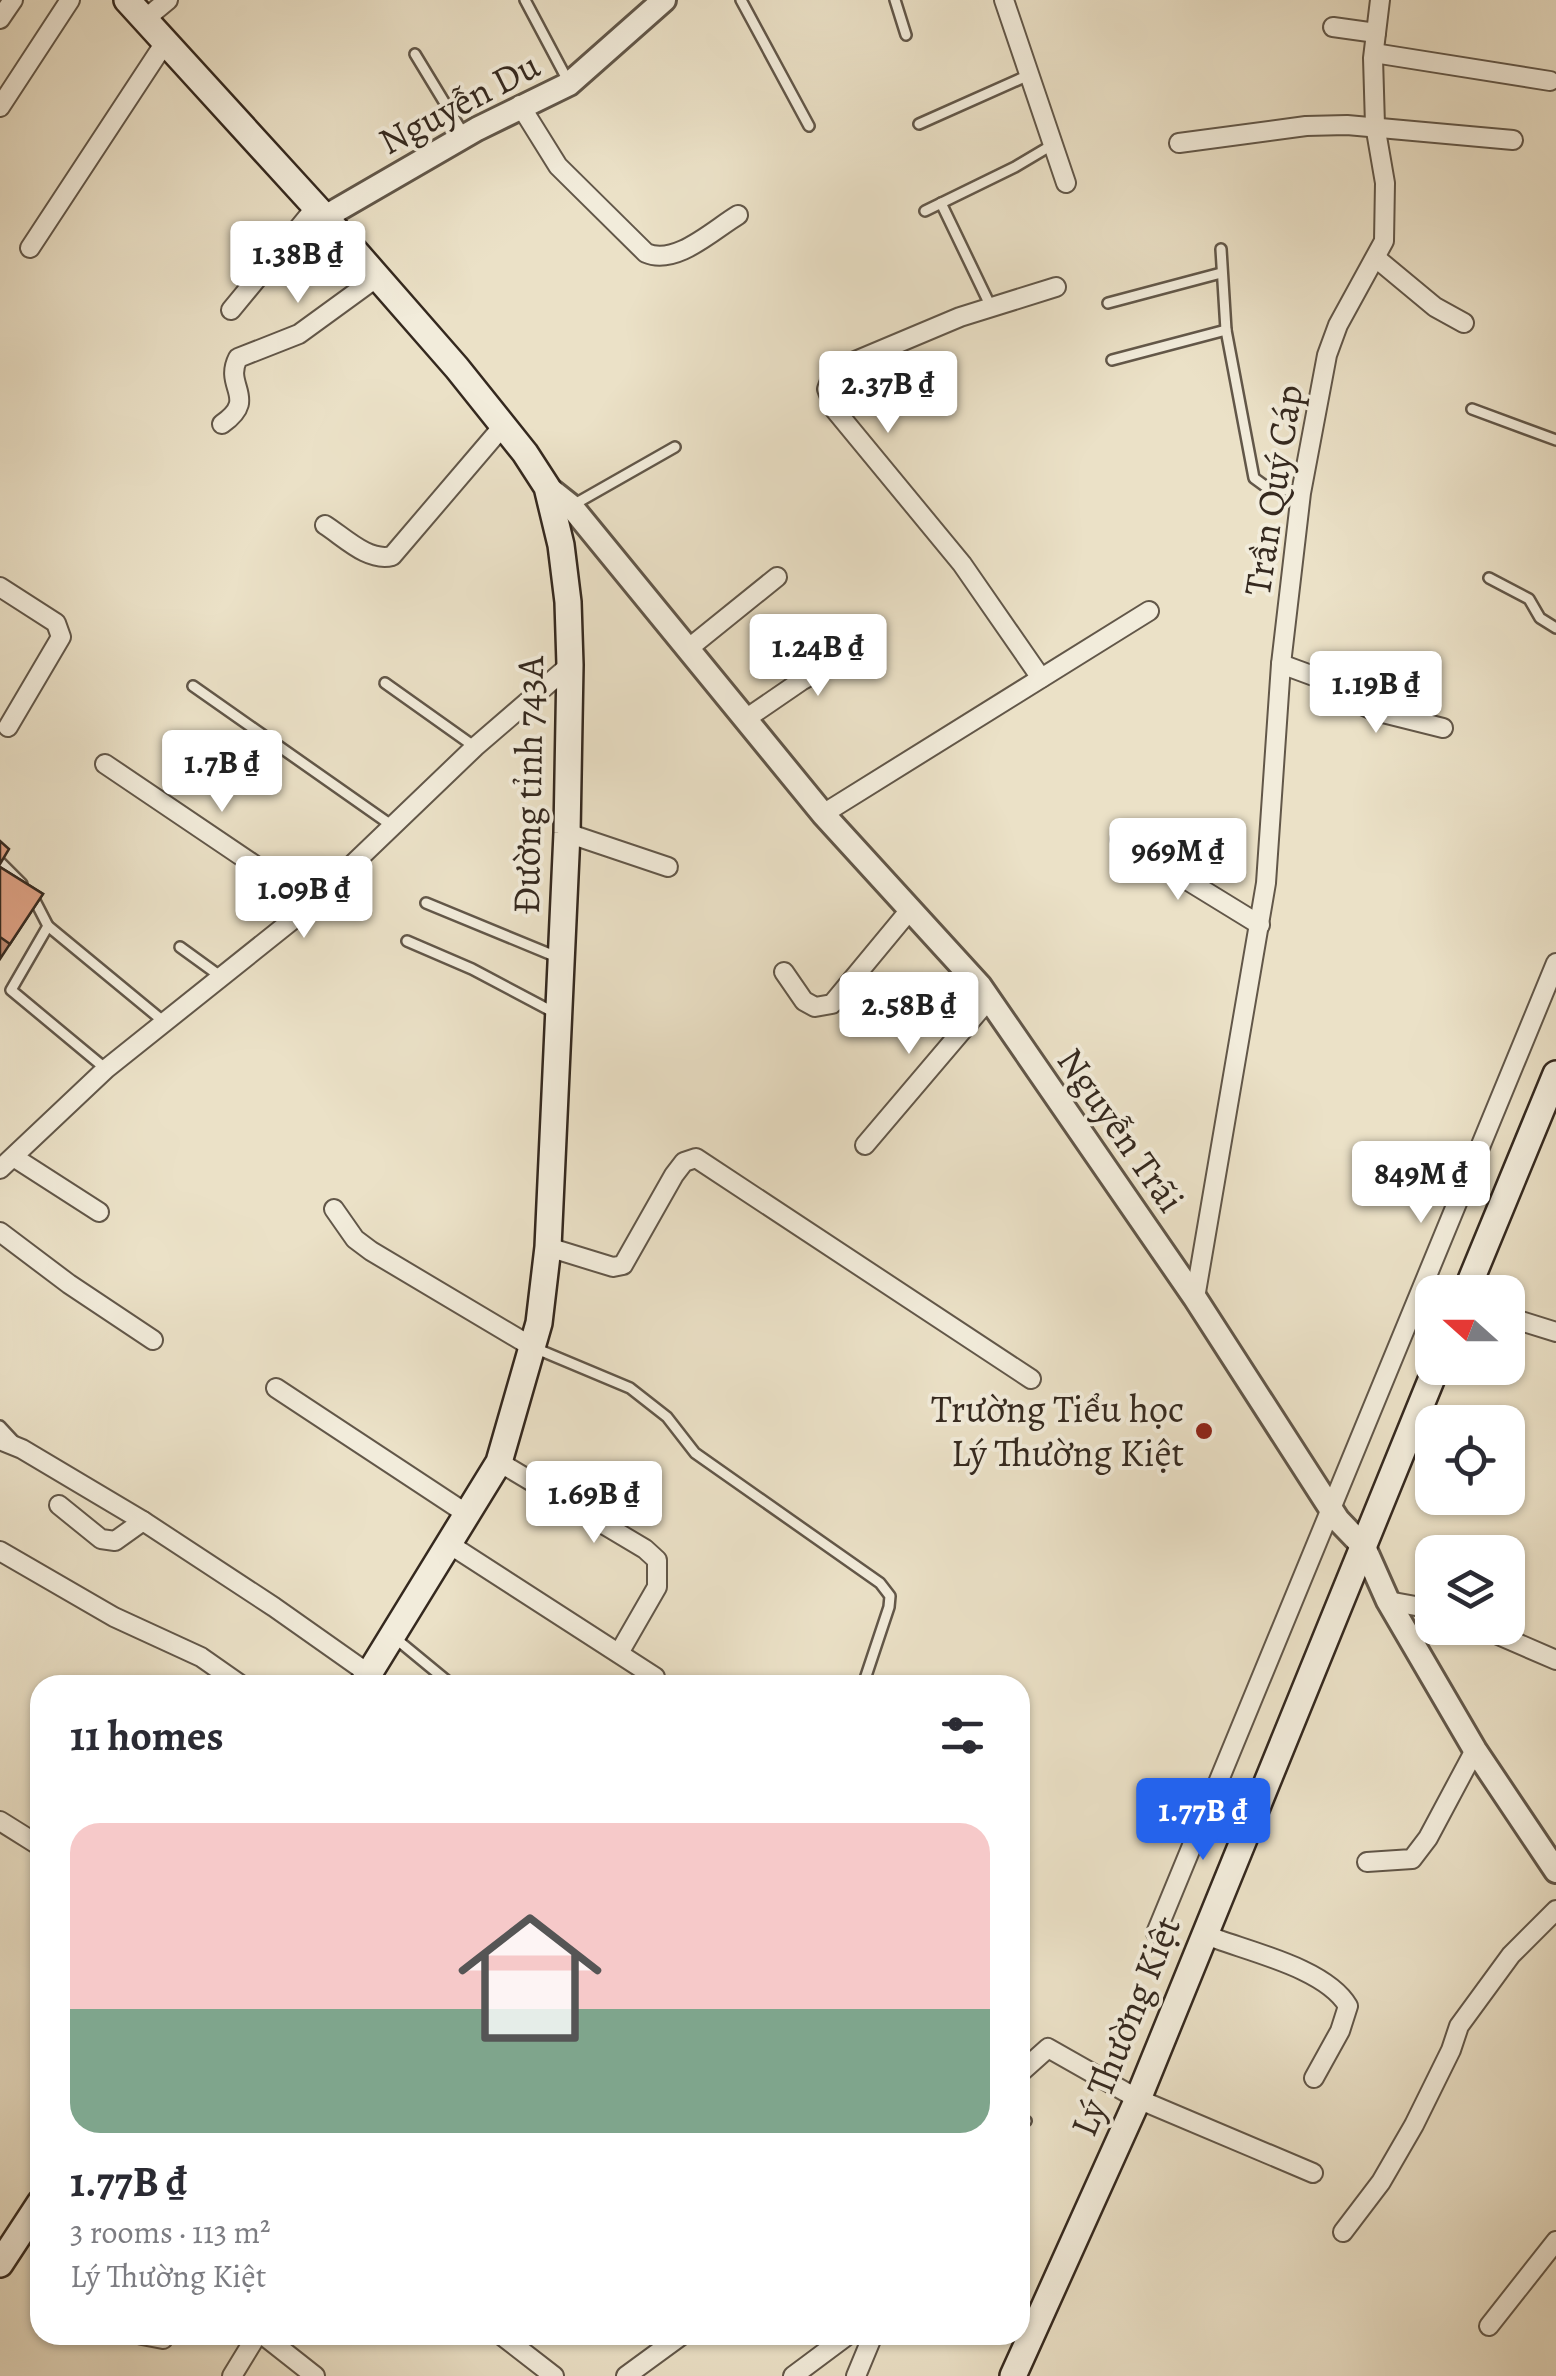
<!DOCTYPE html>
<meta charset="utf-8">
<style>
:root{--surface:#fff;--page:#f2f2f3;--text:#2b2b33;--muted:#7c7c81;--accent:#2563eb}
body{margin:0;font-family:Alegreya,serif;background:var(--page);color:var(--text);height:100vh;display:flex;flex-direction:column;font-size:38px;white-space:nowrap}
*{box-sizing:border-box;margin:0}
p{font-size:32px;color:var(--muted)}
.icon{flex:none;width:55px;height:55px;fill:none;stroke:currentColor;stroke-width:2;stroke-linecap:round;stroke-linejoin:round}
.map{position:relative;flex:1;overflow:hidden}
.details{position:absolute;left:30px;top:1675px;width:1000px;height:670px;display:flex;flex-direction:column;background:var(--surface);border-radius:30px;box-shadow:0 2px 8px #0004}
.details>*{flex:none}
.needle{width:65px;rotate:291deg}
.controls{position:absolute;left:1415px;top:1275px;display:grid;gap:20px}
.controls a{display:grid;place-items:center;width:110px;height:110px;border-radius:20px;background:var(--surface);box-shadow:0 2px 8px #0004;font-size:50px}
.price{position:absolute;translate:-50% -85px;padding:0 22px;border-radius:10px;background:#fff;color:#222;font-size:32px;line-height:65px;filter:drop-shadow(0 2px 5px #0008)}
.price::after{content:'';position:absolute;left:50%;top:60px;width:30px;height:22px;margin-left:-15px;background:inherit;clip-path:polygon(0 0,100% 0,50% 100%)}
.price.current{background:var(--accent);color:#fff}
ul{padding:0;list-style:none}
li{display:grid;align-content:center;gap:20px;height:530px;padding:0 40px}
li span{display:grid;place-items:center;height:310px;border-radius:30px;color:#555}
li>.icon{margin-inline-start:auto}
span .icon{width:180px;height:180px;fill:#fffc;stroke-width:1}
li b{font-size:42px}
h2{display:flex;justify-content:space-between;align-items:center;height:120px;padding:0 40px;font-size:42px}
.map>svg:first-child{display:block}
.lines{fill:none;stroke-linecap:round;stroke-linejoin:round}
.service-casing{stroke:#625749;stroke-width:14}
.minor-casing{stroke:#625749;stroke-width:22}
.tertiary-casing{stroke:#625749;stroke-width:28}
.secondary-casing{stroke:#35291f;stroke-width:30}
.service{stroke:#f2ecdb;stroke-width:9}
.minor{stroke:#f2ecdb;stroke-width:18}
.tertiary{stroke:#f2ecdb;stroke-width:22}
.secondary{stroke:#f2ecdb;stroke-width:25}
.wall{fill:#c08b72;stroke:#35291f;stroke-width:2.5}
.building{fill:#dfa285;stroke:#35291f;stroke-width:2.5}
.poi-dot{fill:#8f2418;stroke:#f2ecdb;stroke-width:4}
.labels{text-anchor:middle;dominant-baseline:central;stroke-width:8;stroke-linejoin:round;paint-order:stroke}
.street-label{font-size:38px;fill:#35291f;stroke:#f2ecdb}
.poi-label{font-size:38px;fill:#35291f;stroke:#f2ecdb;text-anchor:end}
</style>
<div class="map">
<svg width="1556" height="2376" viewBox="0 0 1556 2376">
<rect width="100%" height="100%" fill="#ebe1c7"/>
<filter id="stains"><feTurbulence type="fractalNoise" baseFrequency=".002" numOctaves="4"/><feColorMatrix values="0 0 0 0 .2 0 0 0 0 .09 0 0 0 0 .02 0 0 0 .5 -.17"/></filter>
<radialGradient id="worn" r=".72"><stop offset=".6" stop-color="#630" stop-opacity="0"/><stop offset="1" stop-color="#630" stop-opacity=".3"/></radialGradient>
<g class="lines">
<g class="service-casing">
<g id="service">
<path d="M525,0L568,81"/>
<path d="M741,0L809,126"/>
<path d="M895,0L906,35"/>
<path d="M415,54L463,133"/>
<path d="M919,124L1029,75"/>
<path d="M941,203L991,307"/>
<path d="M925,211L1015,167L1052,145"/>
<path d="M1221,249L1226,330L1254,478L1265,486L1301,493"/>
<path d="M1108,303L1221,273"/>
<path d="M1112,360L1226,330"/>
<path d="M1472,409L1556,440"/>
<path d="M573,505L675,447"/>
<path d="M1489,578L1529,599L1540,618L1556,628"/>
<path d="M385,683L475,747"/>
<path d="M193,686L391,825"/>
<path d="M0,862L22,884"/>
<path d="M32,895L48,926L11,990L106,1069"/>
<path d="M426,903L557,957"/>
<path d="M48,926L163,1021"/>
<path d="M407,941L472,969L555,1013"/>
<path d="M180,947L220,976"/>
<path d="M537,1349L630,1388L667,1417L695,1453L880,1583L890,1596L889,1607L863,1685"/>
<path d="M0,1426L13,1440"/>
<path d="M395,1638L452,1685"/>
<path d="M1020,2125L1026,2121"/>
</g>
</g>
<g class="minor-casing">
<g id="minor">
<path d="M1004,0L1066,183"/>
<path d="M0,19L13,0"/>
<path d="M145,19L168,0"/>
<path d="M1333,27L1376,33"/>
<path d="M1374,53L1550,81"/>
<path d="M520,105L558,166L646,253C676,266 713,230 738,215"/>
<path d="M0,107L70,0"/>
<path d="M1179,143L1306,126L1347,125L1513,140"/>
<path d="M30,248L166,41"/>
<path d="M1376,258L1435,307L1464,323"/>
<path d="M231,310L316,207"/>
<path d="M222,424C259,398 223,387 238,358L299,334L376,278"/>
<path d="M325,525C344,537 368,562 392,556L503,426"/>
<path d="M0,587L56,623L61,637L8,727"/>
<path d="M689,648L777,577"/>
<path d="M1281,664L1338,685L1358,703L1375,711L1443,728"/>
<path d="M1041,678L962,564L835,410L827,389L834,370L960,317L1056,287"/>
<path d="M747,718L801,681L866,645"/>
<path d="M105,764L256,866L305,910"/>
<path d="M823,814L1149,611"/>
<path d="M567,833L668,867"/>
<path d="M1120,839L1260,925"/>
<path d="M784,972L804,1001L815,1007L832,1004L909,911"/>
<path d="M865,1145L989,999"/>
<path d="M15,1158L99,1212"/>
<path d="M0,1169L106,1069L305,910L475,747L570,665"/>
<path d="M334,1209L355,1239L371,1251L534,1348"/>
<path d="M0,1232L69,1284L153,1340"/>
<path d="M548,1247L613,1267L623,1265L674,1175L684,1162L696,1158L1031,1379"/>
<path d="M1195,1298L1266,883L1281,664L1301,493L1327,355L1338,325L1384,241L1385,183L1375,125L1373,58L1380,0"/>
<path d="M1508,1317L1556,1332"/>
<path d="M276,1388L467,1514"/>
<path d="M0,1440L22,1449L143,1521"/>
<path d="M499,1462L645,1549L657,1560V1587L619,1653"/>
<path d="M59,1505L101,1539L115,1541L143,1521L274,1607L369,1674"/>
<path d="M449,1544L655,1677"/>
<path d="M0,1551L114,1617L201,1657L241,1685"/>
<path d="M1388,1601L1432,1609"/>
<path d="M1482,1628L1556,1660"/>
<path d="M0,1821L40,1846"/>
<path d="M1367,1862L1412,1859L1428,1838L1475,1750"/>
<path d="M1156,1933L1556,963"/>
<path d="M1203,1934C1245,1951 1325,1967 1348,2006L1340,2031L1314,2078"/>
<path d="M1020,2073L1048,2048L1138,2099L1313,2173"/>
<path d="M1343,2232L1381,2182L1414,2125L1451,2050L1459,2026L1511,1955L1556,1910"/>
<path d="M1489,2326L1556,2241"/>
<path d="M142,2335L163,2339"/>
<path d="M263,2335L315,2376"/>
<path d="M501,2335L554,2376"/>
<path d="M232,2376L257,2335"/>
<path d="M626,2376L682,2335"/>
<path d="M793,2376L848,2335"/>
<path d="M856,2376L873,2335"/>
</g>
</g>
<g class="tertiary-casing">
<g id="tertiary">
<path d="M325,217L477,129L569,84L664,0"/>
<path d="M547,487L571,506L823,814L980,986L1195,1298L1338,1520L1364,1547L1388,1601L1475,1750L1556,1871"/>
</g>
</g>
<g class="secondary-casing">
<g id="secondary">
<path d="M127,0L325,217L457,368L525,453L547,487L561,545L568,602L570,665L567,833L548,1247L539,1323L499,1462L362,1685"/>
<path d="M1466,1292L1556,1074"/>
<path d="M0,2264L40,2203"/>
<path d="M1013,2376L1138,2099L1436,1368"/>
</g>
</g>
<use href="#service" class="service"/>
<use href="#minor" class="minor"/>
<use href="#tertiary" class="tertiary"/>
<use href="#secondary" class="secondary"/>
</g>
<path class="wall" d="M0,867L43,894L0,959Z"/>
<g class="building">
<path d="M0,841L9,849L0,864Z"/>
<path d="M0,867L43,894L10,944L0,937Z"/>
</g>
<circle class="poi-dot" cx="1204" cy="1431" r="10"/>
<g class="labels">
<g class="street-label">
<text transform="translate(459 103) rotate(-28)">Nguyễn Du</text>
<text transform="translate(1273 490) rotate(-81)">Trần Quý Cáp</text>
<text transform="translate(528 785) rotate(-89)">Đường tỉnh 743A</text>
<text transform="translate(1121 1130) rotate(55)">Nguyễn Trãi</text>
<text transform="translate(1125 2026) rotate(-68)">Lý Thường Kiệt</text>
</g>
<g class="poi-label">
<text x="1184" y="1409">Trường Tiểu học<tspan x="1184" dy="44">Lý Thường Kiệt</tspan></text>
</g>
</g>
<rect width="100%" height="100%" filter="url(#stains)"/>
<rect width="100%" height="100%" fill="url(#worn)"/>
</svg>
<div class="controls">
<a><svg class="needle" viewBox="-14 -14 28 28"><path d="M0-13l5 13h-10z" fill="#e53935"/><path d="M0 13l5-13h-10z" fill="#7c7c81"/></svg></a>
<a><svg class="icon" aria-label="locate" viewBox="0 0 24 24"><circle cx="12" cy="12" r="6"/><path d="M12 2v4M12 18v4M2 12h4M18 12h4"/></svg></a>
<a><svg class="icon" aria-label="layers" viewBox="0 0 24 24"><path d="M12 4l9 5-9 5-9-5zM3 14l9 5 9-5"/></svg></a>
</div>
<b class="price" style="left:298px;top:306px">1.38B ₫</b>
<b class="price" style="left:888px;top:436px">2.37B ₫</b>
<b class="price" style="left:818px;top:699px">1.24B ₫</b>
<b class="price" style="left:1376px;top:736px">1.19B ₫</b>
<b class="price" style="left:222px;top:815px">1.7B ₫</b>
<b class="price" style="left:1178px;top:903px">969M ₫</b>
<b class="price" style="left:304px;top:941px">1.09B ₫</b>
<b class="price" style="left:909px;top:1057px">2.58B ₫</b>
<b class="price" style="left:1421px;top:1226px">849M ₫</b>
<b class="price" style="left:594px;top:1546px">1.69B ₫</b>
<b class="price current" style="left:1203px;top:1863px">1.77B ₫</b>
<section class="details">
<h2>11 homes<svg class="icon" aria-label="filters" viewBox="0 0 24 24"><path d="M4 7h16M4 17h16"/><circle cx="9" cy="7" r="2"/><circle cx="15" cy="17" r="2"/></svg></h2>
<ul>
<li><span style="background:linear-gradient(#f6c9c9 60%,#7fa58c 0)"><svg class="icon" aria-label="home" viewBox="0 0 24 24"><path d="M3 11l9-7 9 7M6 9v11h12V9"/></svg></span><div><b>1.77B ₫</b><p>3 rooms · 113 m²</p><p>Lý Thường Kiệt</p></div></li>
</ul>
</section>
</div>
